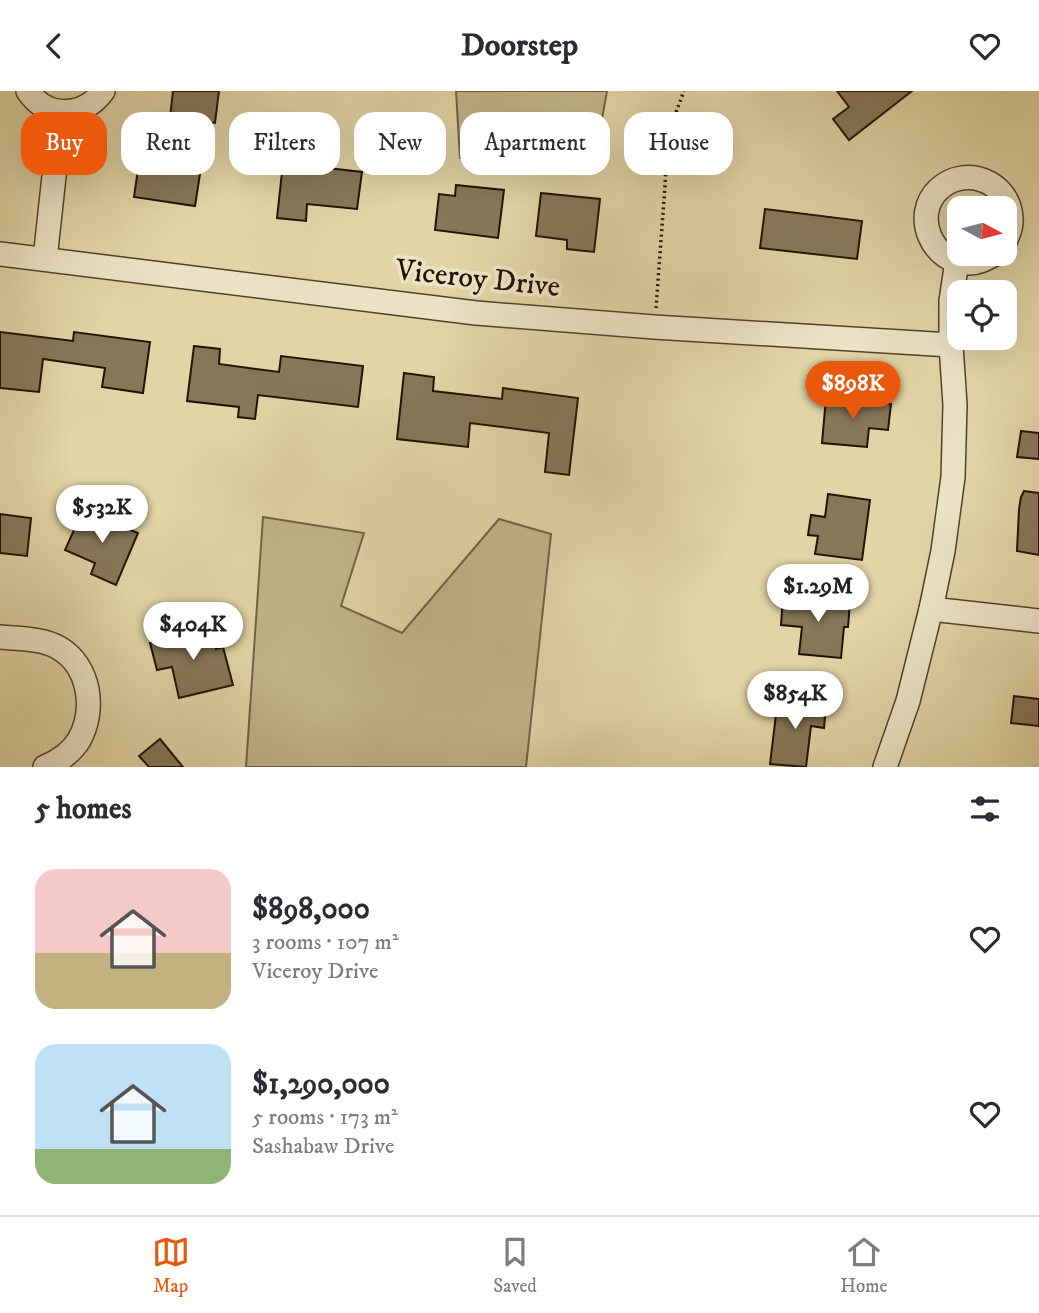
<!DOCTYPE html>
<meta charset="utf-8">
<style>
:root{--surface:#fff;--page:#f2f2f3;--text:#2b2b33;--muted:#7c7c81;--line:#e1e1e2;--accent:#ea580c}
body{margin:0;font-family:"IM FELL DW Pica",serif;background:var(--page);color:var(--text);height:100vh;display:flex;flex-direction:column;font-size:26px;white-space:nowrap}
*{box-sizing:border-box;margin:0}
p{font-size:23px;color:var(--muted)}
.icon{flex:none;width:38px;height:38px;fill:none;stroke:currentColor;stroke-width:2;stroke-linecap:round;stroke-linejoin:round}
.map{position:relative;height:676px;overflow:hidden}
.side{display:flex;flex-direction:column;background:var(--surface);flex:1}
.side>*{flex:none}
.hud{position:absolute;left:21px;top:21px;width:998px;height:63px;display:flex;gap:14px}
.needle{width:46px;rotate:97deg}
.buttons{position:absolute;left:947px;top:105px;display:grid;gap:14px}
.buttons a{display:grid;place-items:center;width:70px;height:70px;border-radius:14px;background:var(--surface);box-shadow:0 7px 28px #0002;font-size:35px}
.price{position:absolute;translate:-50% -60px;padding:0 16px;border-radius:24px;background:#fff;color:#222;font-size:23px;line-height:46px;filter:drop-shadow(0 2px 4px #0008)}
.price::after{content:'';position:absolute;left:50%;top:42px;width:21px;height:16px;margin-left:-10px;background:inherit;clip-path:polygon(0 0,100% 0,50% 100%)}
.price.selected{background:var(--accent);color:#fff}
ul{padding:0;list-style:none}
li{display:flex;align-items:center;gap:21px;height:175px;padding:0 35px}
li span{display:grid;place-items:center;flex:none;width:196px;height:140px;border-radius:21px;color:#555}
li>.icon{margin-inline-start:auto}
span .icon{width:84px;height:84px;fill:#fffc;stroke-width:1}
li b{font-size:30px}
h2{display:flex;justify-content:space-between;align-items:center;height:84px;padding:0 35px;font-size:30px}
.pill{padding:0 24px;border-radius:21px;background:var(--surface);box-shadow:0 7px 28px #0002;font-size:24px;line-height:63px}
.pill.selected{background:var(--accent);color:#fff}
header{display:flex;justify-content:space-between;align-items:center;height:91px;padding:0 35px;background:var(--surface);font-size:32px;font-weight:700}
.menu{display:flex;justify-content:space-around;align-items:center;height:98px;border-top:2px solid var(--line);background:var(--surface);font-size:19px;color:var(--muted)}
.menu a{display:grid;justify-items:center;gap:4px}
.menu .selected{color:var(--accent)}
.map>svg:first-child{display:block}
.green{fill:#c1b38a;stroke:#726247;stroke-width:2}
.building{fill:#867758;stroke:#231204;stroke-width:2}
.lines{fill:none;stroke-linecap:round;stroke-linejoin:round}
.minor-casing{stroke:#52422c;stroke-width:26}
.path{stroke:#231204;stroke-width:3.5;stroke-dasharray:2 3.5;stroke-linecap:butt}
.minor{stroke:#ece3c4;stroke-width:23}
.labels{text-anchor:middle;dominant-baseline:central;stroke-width:7;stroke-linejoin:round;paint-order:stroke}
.street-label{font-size:30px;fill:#231204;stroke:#ece3c4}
</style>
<header><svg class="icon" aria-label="back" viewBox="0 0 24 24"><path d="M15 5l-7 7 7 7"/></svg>Doorstep<svg class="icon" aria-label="heart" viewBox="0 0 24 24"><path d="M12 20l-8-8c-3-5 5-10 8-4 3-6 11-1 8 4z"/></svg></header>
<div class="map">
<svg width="1039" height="676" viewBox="0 0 1039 676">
<rect width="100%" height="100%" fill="#e1d4a5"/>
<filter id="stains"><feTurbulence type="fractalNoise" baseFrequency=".00286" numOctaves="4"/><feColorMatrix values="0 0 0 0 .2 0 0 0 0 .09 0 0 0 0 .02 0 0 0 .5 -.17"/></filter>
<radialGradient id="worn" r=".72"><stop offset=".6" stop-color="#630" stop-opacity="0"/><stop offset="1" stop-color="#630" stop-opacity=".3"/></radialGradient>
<g class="green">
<path d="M456,0H607L595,68L460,67Z"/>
<path d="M263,426L364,442L341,515L402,542L499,428L551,443L526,676H246Z"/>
</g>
<g class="building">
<path d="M173,0H219L215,32L170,26Z"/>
<path d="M837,0H912L849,49L833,28L849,16Z"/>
<path d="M157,53L177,56L174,80L200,83L195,115L134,106L140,64L155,66Z"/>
<path d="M283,72L362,81L357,118L307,113L306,130L277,127Z"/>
<path d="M456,94L504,99L498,147L435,139L439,103L455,105Z"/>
<path d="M541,102L600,108L594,161L567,158V149L536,145Z"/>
<path d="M765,118L862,130L857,168L760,157Z"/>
<path d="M0,241L73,250L74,241L150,251L143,302L102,296L105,277L43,268L39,301L0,297Z"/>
<path d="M194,255L220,258L219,273L279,281L281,265L363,275L358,316L258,304L255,328L238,326L239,316L187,310Z"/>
<path d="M404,282L434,286L433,300L502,308L503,297L578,307L569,384L545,381L549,342L470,332L468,356L397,348Z"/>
<path d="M826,307L891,313L888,339L869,337L867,356L822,352Z"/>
<path d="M1021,340L1039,342V368L1017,366Z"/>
<path d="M1024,400L1039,402V464L1017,460L1019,418L1021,406Z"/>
<path d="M828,403L870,409L862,469L815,463L818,445L808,444L811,424L825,426Z"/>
<path d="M83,419L138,442L116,494L91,483L95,472L65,459Z"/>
<path d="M0,423L31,427L27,465L0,462Z"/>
<path d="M783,505L850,511L848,536H844L841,567L799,563L802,536L781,534Z"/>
<path d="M211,537L216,558L223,556L233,594L179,607L172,576L157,579L150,552Z"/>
<path d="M1014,605L1039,608V635L1011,632Z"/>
<path d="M778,607L826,614L824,637L811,635L806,676L770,673Z"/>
<path d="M160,648L183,676H149L139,665Z"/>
</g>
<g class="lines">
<g class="minor-casing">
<g id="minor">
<path d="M28,0C46,28 84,27 103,0"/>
<path d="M0,163L476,222L654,236L951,254"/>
<path d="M995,163C987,167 979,172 970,172C932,173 911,124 939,98C965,74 1009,90 1011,127C1012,136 1008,144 1004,153"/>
<path d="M45,168L61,21"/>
<path d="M931,518L1039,530"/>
<path d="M0,546C19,548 42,547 59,557C90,575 96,619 79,649C71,662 59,670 45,676"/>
<path d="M885,676L908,610L931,518L943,460L953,386L955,314L951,254V210L957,170"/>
</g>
</g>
<path class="path" d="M656,217L665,95L667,45L684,0"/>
<use href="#minor" class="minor"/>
</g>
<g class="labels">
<g class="street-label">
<text transform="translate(478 188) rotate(6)">Viceroy Drive</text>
</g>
</g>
<rect width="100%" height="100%" filter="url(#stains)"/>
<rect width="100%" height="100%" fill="url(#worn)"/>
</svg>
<div class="buttons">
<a><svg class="needle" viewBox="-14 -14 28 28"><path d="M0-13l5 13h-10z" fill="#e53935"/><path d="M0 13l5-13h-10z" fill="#7c7c81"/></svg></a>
<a><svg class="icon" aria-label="locate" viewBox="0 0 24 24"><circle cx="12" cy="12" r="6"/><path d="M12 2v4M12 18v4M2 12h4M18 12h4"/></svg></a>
</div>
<b class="price selected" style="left:853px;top:330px">$898K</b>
<b class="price" style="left:102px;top:454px">$532K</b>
<b class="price" style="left:818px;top:533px">$1.29M</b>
<b class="price" style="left:193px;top:571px">$404K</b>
<b class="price" style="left:795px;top:640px">$854K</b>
<div class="hud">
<a class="pill selected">Buy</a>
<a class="pill">Rent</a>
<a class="pill">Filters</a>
<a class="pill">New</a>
<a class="pill">Apartment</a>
<a class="pill">House</a>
</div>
</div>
<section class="side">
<h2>5 homes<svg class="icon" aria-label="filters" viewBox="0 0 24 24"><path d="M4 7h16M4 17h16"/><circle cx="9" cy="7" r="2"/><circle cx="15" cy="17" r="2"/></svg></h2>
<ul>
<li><span style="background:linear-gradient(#f6c9c9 60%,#c2b280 0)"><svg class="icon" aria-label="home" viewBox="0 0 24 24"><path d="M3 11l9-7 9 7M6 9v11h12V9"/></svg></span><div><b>$898,000</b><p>3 rooms · 107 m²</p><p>Viceroy Drive</p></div><svg class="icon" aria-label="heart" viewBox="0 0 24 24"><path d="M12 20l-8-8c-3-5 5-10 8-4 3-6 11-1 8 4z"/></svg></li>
<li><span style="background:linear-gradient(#bfe0f5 75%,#8fb573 0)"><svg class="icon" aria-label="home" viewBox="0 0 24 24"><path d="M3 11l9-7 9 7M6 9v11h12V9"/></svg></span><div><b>$1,290,000</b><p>5 rooms · 173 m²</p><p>Sashabaw Drive</p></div><svg class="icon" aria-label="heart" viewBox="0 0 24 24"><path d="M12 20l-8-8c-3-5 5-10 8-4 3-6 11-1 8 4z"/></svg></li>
</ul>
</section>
<nav class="menu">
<a class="selected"><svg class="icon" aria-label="map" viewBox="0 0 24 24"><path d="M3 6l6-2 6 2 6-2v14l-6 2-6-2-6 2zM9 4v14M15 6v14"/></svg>Map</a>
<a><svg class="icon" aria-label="saved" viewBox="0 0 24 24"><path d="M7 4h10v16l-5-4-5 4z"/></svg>Saved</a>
<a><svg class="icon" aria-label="home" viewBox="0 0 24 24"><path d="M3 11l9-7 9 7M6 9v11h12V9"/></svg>Home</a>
</nav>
